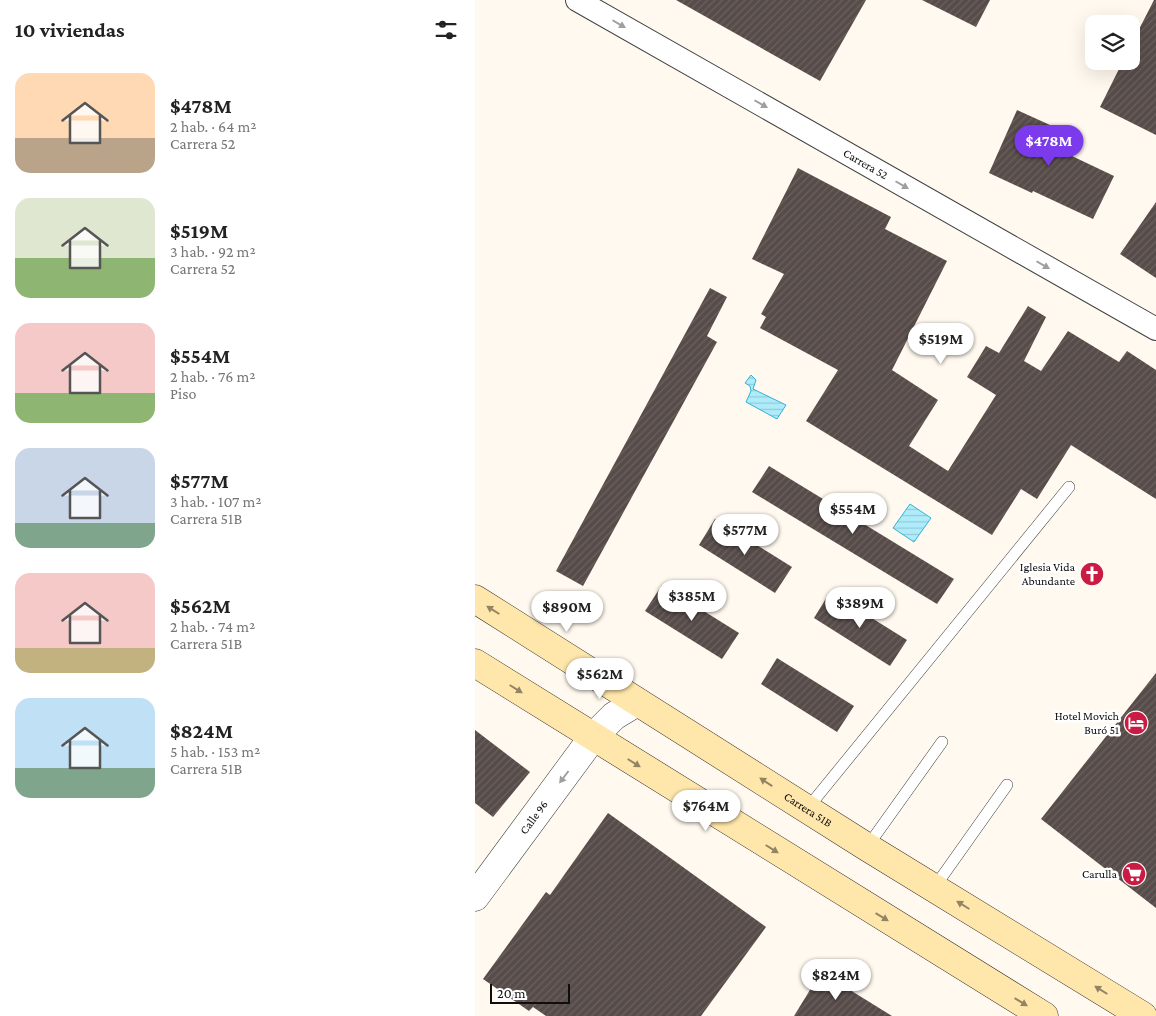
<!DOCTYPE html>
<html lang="es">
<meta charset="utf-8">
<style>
:root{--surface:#fff;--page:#f6f6f6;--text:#222;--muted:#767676;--accent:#7c3aed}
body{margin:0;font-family:"Crimson Pro",serif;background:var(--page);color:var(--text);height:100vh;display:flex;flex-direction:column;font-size:19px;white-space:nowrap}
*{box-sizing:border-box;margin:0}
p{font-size:16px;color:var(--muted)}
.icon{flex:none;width:28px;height:28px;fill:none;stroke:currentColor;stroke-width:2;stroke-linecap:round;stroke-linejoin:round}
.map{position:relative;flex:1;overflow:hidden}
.drawer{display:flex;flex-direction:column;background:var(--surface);width:475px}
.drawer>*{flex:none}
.buttons{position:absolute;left:610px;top:15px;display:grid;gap:10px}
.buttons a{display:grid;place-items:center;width:55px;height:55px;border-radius:10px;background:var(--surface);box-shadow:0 5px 20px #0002;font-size:25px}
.scale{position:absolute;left:15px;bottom:12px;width:80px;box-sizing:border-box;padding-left:5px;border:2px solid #0e0e0e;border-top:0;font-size:14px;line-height:18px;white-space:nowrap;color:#0e0e0e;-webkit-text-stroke:4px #fff;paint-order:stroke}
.price{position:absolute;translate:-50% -42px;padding:0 11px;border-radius:18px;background:#fff;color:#222;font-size:16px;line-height:32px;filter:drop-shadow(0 1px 2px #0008)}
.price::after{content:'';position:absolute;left:50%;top:30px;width:15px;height:11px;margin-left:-8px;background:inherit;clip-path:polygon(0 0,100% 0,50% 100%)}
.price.active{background:var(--accent);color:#fff}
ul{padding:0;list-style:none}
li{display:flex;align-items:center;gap:15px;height:125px;padding:0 15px}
li span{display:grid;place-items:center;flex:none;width:140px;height:100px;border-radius:15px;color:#555}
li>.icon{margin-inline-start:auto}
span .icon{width:60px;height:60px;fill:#fffc;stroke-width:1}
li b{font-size:21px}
h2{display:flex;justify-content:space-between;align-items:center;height:60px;padding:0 15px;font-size:21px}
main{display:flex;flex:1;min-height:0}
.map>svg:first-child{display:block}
.water{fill:url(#water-rules);stroke:#31b3d7}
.building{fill:url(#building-hatch)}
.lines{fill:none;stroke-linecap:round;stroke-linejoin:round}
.service-casing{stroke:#414141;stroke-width:12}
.minor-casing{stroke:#414141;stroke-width:24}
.tertiary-casing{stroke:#414141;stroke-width:29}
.secondary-casing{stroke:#303030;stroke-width:29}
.service{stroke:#fff;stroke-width:11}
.minor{stroke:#fff;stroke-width:22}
.tertiary{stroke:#fff;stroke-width:28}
.secondary{stroke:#ffe6aa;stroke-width:28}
.oneway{fill:#9f9f9f}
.oneway2{fill:#938564}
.labels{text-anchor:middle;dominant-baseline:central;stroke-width:5;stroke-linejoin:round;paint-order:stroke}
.street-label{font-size:12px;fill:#0e0e0e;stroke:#fff}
.poi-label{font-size:12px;fill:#0e0e0e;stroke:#fff;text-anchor:end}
</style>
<main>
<section class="drawer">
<h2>10 viviendas<svg class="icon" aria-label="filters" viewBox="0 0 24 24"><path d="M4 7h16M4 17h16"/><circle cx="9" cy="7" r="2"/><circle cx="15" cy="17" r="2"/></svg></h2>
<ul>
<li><span style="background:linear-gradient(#ffd9b3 65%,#b9a48a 0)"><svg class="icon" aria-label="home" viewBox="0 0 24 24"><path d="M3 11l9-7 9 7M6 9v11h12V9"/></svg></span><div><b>$478M</b><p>2 hab. · 64 m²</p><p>Carrera 52</p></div></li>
<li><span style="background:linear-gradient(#dfe7d0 60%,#8fb573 0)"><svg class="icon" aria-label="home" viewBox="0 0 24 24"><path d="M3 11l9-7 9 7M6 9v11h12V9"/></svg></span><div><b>$519M</b><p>3 hab. · 92 m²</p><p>Carrera 52</p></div></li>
<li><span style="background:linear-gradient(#f6c9c9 70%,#8fb573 0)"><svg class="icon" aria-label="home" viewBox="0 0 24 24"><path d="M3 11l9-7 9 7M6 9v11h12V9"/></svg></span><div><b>$554M</b><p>2 hab. · 76 m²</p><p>Piso</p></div></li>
<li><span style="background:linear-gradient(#c9d6e8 75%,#7fa58c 0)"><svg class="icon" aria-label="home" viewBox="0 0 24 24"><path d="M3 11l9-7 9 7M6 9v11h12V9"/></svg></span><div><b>$577M</b><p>3 hab. · 107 m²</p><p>Carrera 51B</p></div></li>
<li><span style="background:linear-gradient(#f6c9c9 75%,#c2b280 0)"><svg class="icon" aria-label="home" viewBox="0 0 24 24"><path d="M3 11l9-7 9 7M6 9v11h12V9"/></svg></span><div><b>$562M</b><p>2 hab. · 74 m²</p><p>Carrera 51B</p></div></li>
<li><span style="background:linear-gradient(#bfe0f5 70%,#7fa58c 0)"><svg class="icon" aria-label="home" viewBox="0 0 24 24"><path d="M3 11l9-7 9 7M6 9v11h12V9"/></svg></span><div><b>$824M</b><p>5 hab. · 153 m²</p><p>Carrera 51B</p></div></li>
</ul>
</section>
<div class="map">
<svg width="681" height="1016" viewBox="0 0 681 1016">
<defs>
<pattern id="water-rules" width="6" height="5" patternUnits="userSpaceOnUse" patternTransform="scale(1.25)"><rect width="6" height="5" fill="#afecfb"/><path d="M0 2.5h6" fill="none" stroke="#95c9d6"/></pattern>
<pattern id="building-hatch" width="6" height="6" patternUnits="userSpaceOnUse" patternTransform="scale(1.25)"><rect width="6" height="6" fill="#574c49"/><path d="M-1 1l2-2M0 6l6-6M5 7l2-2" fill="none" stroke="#6a615f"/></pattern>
</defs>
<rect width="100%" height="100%" fill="#fff9ef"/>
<g class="water">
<path d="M276,375L281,380L278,389L311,405L302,419L271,402L276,391L275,386L270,383Z"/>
<path d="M435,504L456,518L439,542L418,528Z"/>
</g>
<g class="building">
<path d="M201,0H391L345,81Z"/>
<path d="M447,0H515L501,27Z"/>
<path d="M679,0H681V135L625,107L648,61H656V45Z"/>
<path d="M542,110L586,130L578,147L639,176L618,219L558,191L557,193L514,173Z"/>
<path d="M323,168L416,217L410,229L472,261L417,370L463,400L434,446L473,471L521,395L492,377L511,346L524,353L553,306L571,317L549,361L566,371L593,331L644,362L652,351L681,370V499L596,445L562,499L546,489L517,535L331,421L363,370L285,328L291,317L286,314L309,274L277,259Z"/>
<path d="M681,202V278L645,254Z"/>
<path d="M235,288L252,297L232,336L242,342L108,586L81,571Z"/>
<path d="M294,466L479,579L462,604L277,492Z"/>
<path d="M240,519L317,567L300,593L224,545Z"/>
<path d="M187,585L264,633L247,659L170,611Z"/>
<path d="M355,592L432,640L415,666L339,618Z"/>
<path d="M302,658L379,706L362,732L286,684Z"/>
<path d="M681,673V908L566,819Z"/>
<path d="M0,730L55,772L18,817L0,803Z"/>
<path d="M133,813L291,927L226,1016H71L58,1007L54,1011L8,979L71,892L75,895Z"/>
<path d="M346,972L417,1016H319Z"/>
</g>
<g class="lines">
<g class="service-casing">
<g id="service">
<path d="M332,809L594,487"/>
<path d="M392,847L467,742"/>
<path d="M459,888L532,785"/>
</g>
</g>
<g class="minor-casing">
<g id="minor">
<path id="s1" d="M102,0L681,329"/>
</g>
</g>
<g class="tertiary-casing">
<g id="tertiary">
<path id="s2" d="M0,897L118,737L139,716L162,702"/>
</g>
</g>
<g class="secondary-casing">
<g id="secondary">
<path id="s3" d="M0,599L392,847L668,1016"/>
<path d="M0,663L569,1016"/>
</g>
</g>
<use href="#service" class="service"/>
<use href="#minor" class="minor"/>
<use href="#tertiary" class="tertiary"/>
<use href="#secondary" class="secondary"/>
</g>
<defs><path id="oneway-solid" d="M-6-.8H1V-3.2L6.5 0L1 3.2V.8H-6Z" transform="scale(1.25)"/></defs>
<g class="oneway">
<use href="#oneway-solid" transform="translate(144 24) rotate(30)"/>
<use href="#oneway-solid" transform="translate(286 104) rotate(30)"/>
<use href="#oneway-solid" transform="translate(427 185) rotate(30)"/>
<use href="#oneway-solid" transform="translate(568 265) rotate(30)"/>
<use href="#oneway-solid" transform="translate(89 777) rotate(127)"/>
</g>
<g class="oneway2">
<use href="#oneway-solid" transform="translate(18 610) rotate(-148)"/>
<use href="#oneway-solid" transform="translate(41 689) rotate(32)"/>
<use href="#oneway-solid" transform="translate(159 763) rotate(32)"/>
<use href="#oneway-solid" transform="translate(291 782) rotate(-147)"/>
<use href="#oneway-solid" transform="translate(297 849) rotate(32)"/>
<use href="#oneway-solid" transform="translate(488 905) rotate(-148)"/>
<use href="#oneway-solid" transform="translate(407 917) rotate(31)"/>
<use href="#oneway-solid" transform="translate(626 990) rotate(-148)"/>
<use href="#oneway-solid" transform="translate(546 1002) rotate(31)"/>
</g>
<defs>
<g id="church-disc" transform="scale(1.25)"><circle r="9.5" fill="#c91b43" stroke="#fff"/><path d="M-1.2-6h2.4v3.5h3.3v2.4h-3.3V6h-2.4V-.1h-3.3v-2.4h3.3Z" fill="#fff"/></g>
<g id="hotel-disc" transform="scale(1.25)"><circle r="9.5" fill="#c91b43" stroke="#fff"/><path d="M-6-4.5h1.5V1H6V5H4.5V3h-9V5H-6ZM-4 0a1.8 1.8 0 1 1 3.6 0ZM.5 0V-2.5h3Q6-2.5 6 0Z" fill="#fff"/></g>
<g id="supermarket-disc" transform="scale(1.25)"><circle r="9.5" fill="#c91b43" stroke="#fff"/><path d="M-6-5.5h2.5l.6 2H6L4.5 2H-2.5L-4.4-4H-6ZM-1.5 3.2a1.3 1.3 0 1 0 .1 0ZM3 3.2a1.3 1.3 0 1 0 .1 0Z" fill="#fff"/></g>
</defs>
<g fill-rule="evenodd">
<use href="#church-disc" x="617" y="574"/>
<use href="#hotel-disc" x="661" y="723"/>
<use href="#supermarket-disc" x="659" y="874"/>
</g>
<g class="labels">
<g class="street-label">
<text stroke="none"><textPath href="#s1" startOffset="332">Carrera 52</textPath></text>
<text stroke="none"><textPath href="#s3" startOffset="394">Carrera 51B</textPath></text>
<text stroke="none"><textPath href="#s2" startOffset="99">Calle 96</textPath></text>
</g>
<g class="poi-label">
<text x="600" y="567">Iglesia Vida<tspan x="600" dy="14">Abundante</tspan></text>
<text x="644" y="716">Hotel Movich<tspan x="644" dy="14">Buró 51</tspan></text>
<text x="642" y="874">Carulla</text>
</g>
</g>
</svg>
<div class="buttons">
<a><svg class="icon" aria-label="layers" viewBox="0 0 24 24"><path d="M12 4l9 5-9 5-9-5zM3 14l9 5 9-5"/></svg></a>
</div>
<div class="scale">20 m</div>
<b class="price active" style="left:574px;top:167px">$478M</b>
<b class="price" style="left:466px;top:365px">$519M</b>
<b class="price" style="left:378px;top:535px">$554M</b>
<b class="price" style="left:270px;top:556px">$577M</b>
<b class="price" style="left:217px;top:622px">$385M</b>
<b class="price" style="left:385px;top:629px">$389M</b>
<b class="price" style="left:92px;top:633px">$890M</b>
<b class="price" style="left:125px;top:700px">$562M</b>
<b class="price" style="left:231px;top:832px">$764M</b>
<b class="price" style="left:361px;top:1001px">$824M</b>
</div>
</main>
